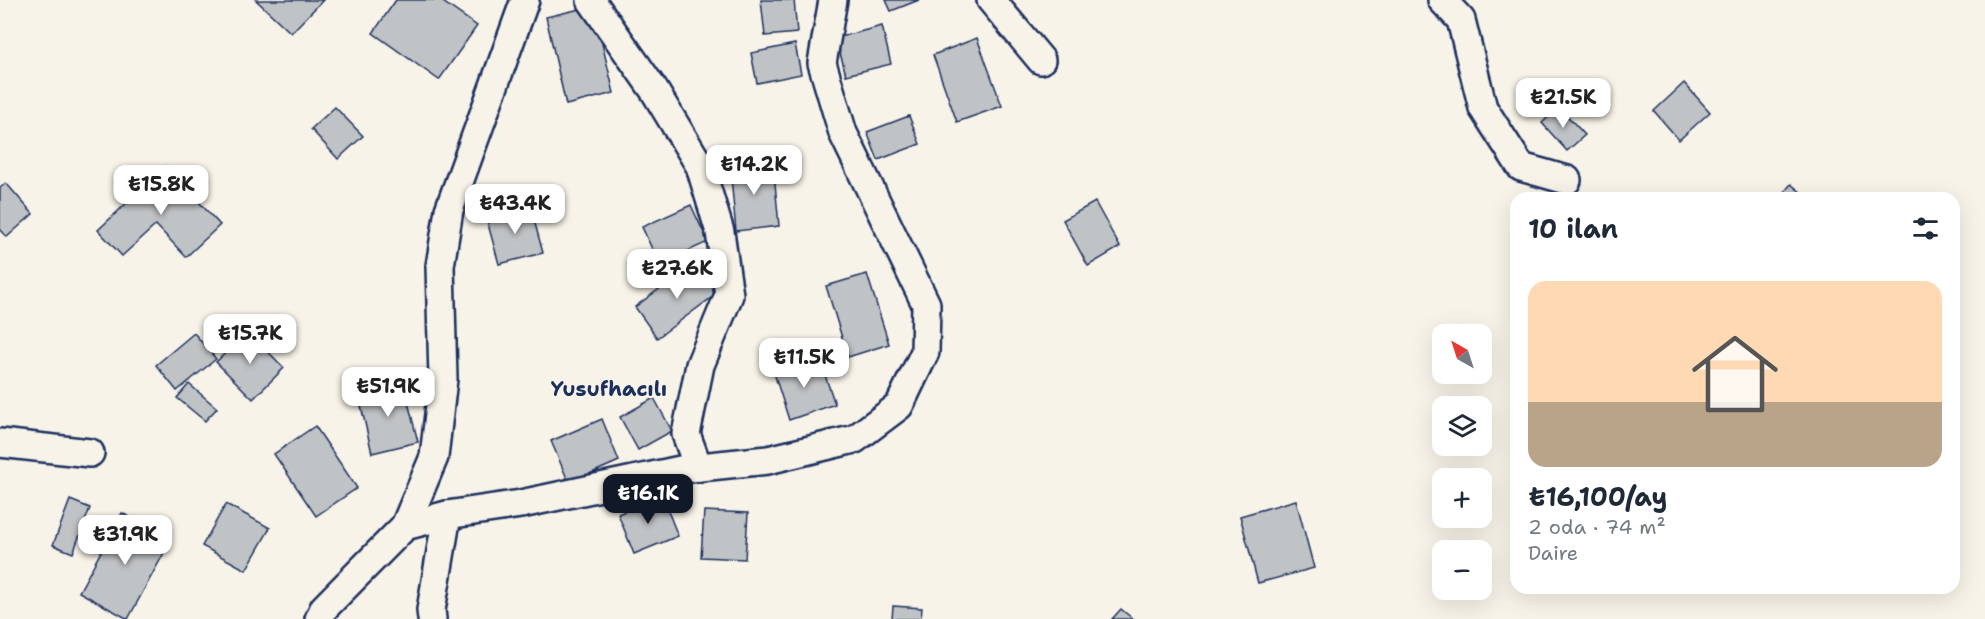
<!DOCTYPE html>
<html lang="tr">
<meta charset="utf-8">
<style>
:root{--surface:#fff;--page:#f6f6f7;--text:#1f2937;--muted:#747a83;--line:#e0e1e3;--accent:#111827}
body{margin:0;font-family:"Shantell Sans",sans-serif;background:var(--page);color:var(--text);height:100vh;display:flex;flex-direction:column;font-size:22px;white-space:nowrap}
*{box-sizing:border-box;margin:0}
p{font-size:20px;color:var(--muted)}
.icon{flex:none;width:33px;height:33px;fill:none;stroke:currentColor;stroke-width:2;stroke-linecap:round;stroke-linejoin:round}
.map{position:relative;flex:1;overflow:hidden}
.drawer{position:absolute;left:1510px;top:192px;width:450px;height:402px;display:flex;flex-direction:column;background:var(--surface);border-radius:18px;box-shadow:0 6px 24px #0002}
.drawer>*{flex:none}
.needle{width:39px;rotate:321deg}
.controls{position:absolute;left:1432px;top:324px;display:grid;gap:12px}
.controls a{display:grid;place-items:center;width:60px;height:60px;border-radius:12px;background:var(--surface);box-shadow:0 6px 24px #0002;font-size:30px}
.price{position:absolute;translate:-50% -51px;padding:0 14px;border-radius:12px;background:#fff;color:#222;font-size:20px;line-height:39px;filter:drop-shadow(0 2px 3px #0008)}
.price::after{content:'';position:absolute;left:50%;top:36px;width:18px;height:14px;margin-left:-9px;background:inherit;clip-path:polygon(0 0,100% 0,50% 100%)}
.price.selected{background:var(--accent);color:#fff}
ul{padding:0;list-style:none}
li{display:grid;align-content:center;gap:12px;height:318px;padding:0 18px}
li+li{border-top:2px solid var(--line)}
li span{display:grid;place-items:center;height:186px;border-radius:18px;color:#555}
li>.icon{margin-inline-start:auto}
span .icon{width:108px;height:108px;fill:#fffc;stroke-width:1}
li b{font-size:26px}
h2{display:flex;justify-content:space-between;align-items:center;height:72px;padding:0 18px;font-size:26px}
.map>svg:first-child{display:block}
.building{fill:#c0c3c5;stroke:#1b2f5e;stroke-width:1.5}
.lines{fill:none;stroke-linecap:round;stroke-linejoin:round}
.minor-casing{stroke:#1b2f5e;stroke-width:32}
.minor{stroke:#f7f3e8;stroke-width:27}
.labels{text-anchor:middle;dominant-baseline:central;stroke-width:4.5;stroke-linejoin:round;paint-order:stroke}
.quarter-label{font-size:21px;font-weight:bold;fill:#1b2f5e;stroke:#f7f3e8}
</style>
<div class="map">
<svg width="1985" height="619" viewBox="0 0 1985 619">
<rect width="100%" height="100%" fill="#f7f3e8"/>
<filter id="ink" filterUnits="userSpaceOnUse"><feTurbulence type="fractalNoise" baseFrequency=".0167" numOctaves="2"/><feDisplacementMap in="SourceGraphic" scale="12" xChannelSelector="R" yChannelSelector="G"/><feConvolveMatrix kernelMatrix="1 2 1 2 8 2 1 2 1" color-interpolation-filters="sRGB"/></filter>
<g filter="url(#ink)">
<g class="building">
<path d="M256,0H323L291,33Z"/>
<path d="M396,0H440L477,26L439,80L373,33Z"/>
<path d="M761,0H794L797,33L765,36Z"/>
<path d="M886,0H919L891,11Z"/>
<path d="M593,6L614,93L566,105L546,17Z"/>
<path d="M882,26L891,64L846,75L836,38Z"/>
<path d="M977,38L1002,106L957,122L933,55Z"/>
<path d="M795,44L801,74L757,83L751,53Z"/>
<path d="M1684,83L1710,112L1679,140L1654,111Z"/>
<path d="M335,107L363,136L338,159L311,129Z"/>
<path d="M1559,107L1585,135L1567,151L1542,123Z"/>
<path d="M909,116L920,144L878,160L867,132Z"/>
<path d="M773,162L779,226L736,231L730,167Z"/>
<path d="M166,166L220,225L186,257L156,225L122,256L98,230Z"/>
<path d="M6,183L33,214L7,237L0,229V188Z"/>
<path d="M1791,184L1808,198H1779Z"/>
<path d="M1095,202L1120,247L1088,266L1063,220Z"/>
<path d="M530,205L543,253L499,264L486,217Z"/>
<path d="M691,205L708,242L659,264L642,227Z"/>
<path d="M697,261L719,292L657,338L635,307Z"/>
<path d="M867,274L889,344L848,357L826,286Z"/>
<path d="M248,331L284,368L253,399L216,362Z"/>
<path d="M194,333L216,359L177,391L156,365Z"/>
<path d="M819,358L835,404L789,420L774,373Z"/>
<path d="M403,382L418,442L372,453L358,393Z"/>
<path d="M189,384L217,408L205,421L177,398Z"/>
<path d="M654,398L672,431L638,450L620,417Z"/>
<path d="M602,419L619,461L569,483L551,441Z"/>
<path d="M315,426L357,488L316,516L274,454Z"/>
<path d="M662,496L678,536L634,554L618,514Z"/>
<path d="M70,500L90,508L73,553L53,545Z"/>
<path d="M1296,500L1314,568L1258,583L1240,516Z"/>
<path d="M226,504L270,528L246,570L202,546Z"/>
<path d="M704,511L748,513L745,559L701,557Z"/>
<path d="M122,513L171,540L128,619L79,592Z"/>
<path d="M893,606L922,608L921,619H892Z"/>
<path d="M1121,609L1133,619H1112Z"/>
</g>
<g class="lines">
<g class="minor-casing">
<g id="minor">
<path d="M591,0L654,90L700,166L720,232L729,295L700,365L686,434L698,467"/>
<path d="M991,0L1041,60"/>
<path d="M1442,0L1461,20L1483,108L1521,167L1567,180"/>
<path d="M0,443L90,453"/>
<path d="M405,526L434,457L443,379L440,266L449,210L525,0"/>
<path d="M319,619L324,608L405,526L447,515L521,504L690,468L768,460L855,439L899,406L925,352L926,304L843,133L822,63L833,0"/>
<path d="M432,619L431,610L447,515"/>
</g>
</g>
<use href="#minor" class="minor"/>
</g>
</g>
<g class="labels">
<g class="quarter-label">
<text x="609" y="389">Yusufhacılı</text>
</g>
</g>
</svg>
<div class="controls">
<a><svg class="needle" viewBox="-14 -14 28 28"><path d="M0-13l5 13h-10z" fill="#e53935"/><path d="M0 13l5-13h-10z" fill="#747a83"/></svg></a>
<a><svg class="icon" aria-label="layers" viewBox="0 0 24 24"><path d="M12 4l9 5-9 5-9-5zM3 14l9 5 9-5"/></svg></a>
<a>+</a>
<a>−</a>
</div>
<b class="price" style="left:1563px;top:129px">₺21.5K</b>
<b class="price" style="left:754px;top:196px">₺14.2K</b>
<b class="price" style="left:161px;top:216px">₺15.8K</b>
<b class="price" style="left:515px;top:235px">₺43.4K</b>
<b class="price" style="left:677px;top:300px">₺27.6K</b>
<b class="price" style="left:250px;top:365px">₺15.7K</b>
<b class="price" style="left:804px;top:389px">₺11.5K</b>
<b class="price" style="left:388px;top:418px">₺51.9K</b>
<b class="price selected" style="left:648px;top:525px">₺16.1K</b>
<b class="price" style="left:125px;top:566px">₺31.9K</b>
<section class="drawer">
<h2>10 ilan<svg class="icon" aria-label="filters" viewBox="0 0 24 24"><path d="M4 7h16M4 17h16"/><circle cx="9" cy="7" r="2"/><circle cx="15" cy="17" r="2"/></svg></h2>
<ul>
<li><span style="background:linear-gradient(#ffd9b3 65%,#b9a48a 0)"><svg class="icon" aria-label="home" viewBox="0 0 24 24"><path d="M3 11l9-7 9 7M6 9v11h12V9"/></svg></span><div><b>₺16,100/ay</b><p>2 oda · 74 m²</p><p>Daire</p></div></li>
</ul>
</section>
</div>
